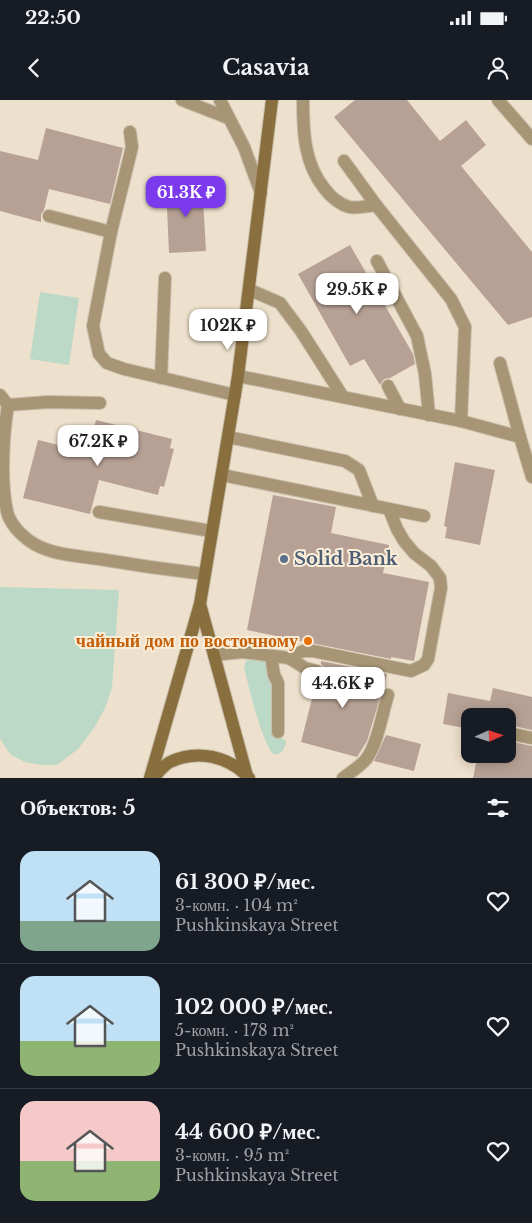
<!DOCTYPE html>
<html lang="ru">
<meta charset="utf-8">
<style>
:root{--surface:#171b24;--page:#20242c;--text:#f1f3f6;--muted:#9ea1a6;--line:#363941;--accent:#7c3aed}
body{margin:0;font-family:"Libre Baskerville",serif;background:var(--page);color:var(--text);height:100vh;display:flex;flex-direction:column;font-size:19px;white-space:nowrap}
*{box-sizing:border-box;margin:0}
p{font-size:16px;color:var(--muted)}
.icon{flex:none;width:28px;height:28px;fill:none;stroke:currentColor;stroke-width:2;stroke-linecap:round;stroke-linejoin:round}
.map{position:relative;height:678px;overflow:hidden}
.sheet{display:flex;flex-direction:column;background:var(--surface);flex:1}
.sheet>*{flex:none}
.needle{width:32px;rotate:87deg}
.buttons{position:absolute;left:461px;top:608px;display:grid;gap:10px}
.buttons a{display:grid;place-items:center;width:55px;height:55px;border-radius:10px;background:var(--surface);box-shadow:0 2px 12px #0003;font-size:25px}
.price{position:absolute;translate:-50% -42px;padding:0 11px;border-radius:10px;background:#fff;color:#222;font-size:16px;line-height:32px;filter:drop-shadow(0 1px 2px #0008)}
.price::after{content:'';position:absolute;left:50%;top:30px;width:15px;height:11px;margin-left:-8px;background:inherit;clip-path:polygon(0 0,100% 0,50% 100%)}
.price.active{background:var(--accent);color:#fff}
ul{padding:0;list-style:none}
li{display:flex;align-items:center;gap:15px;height:125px;padding:0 20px}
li+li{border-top:1px solid var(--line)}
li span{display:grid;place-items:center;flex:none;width:140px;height:100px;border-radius:15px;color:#555}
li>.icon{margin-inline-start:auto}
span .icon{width:60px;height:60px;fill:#fffc;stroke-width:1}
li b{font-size:21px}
h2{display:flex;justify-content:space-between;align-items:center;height:60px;padding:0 20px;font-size:21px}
.status{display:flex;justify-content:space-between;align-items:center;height:35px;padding:0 25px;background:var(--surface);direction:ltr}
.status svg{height:14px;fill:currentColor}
header{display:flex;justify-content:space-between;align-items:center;height:65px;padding:0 20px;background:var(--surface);font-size:22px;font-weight:800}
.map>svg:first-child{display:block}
.green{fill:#bbd9c6}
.building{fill:#b7a195}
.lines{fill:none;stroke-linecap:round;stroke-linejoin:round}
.service-casing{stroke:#c9beac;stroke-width:14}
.minor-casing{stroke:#c9beac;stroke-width:14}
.secondary-casing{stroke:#c9beac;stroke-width:14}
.service{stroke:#a79575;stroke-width:12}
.minor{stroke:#a79575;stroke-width:12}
.secondary{stroke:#896f3e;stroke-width:12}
.service-dot{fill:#5c6f8a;stroke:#fbeed9;stroke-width:2}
.food-dot{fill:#e8710a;stroke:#fbeed9;stroke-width:2}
.labels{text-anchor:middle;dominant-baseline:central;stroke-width:4;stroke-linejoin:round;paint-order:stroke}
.service-label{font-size:18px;font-weight:bold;fill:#4e5e75;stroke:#fbeed9;text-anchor:start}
.food-label{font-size:18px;font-weight:bold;fill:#c56008;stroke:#fbeed9;text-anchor:end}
</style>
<div class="status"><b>22:50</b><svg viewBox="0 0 49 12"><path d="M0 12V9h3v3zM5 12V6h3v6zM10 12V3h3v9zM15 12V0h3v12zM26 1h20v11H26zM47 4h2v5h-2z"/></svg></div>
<header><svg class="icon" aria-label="back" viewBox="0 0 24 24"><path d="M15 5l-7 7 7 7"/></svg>Casavia<svg class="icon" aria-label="person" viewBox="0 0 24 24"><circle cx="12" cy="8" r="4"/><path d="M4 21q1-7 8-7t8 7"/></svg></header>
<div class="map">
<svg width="532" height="678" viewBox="0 0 532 678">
<rect width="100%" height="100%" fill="#ede0cc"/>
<g class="green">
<path d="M40,192L79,198L69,265L30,259Z"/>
<path d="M0,487L119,490L112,588L105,608L94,628L78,649L57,665H42L25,662L11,655L0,639Z"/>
<path d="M249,560L264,561L266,565L273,594L278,638L284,639L286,642C285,649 281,656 273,654C261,639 249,588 244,567L246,561Z"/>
</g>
<g class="building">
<path d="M355,0H407L440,41L466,20L486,45L461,66L532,152V217L508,225L334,17Z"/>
<path d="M46,28L123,48L110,104L49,89L44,110L41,114V122L0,111V51L38,60Z"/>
<path d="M202,83L206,151L169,153L166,85Z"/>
<path d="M350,145L413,254L415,264L390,278L384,279L380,285L364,259L350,266L298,174Z"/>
<path d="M96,320L172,339L170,348L174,349L164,387L160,386L158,395L99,380L90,414L23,398L38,340L75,349L77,341L89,344Z"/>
<path d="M455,362L495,370L480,445L445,438L447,427L444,426Z"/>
<path d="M273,395L336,407L331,433L389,445L383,473L429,482L414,561L391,557V559L247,530Z"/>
<path d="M321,561L387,574L367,641L357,657L301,642L317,579L322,577L325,572V568L321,564Z"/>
<path d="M493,588L532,597V630L514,626L508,627V616H470V629L443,624L448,593L490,601Z"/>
<path d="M386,635L421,644L414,671L374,661Z"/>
<path d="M508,641L532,646V678H473L478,654H508Z"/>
</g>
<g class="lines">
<g class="service-casing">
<g id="service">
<path d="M182,0L228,18"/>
<path d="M220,0L244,47L261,93"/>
<path d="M303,0C303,31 304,63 324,88C330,96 339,104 349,107C357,109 367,106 376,105"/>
<path d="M130,32L132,47L111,132L93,226L99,254L107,263L124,269L235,295"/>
<path d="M344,61L376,105L451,199L465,227L461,321L520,337L532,377"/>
<path d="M49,116L111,132"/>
<path d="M377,161L417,236L425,274L429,315"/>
<path d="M250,190L280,203L301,231L343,297"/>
<path d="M500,263L520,337"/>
<path d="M238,276L461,321"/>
<path d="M161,278L165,178"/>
<path d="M388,286L400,309"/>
<path d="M0,295L8,305C3,335 0,386 8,415C13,428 25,439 36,445C55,455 78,456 99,459C134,465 169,470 204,474"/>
<path d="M8,305L48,302L100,303"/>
<path d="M228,337L345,361L359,370L373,406"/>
<path d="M222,375L424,416"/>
<path d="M99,412L211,431"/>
<path d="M214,555L242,552L289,558L303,551H313L411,571L424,565L428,559L441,488L440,478L431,466L414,453L404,441L397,429L389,409"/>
<path d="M271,556L274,575L278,583V632"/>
<path d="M289,558L305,568L317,571"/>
<path d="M512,634L532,638"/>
<path d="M343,678C351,672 361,666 367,658C378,642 382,614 388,595"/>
</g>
</g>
<g class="minor-casing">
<path id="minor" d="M498,0L532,39"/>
</g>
<g class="secondary-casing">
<g id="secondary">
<path d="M200,504L247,676"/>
<path d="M150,678L200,504L238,276L272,0"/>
<path d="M153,678C158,673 164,665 170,662C197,649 229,656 249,678"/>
</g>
</g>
<use href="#service" class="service"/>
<use href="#minor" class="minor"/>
<use href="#secondary" class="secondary"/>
</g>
<circle class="service-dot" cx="284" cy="459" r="5"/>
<circle class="food-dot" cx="308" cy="541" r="5"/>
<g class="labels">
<g class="service-label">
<text x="294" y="459">Solid Bank</text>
</g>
<g class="food-label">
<text x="298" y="541">чайный дом по восточному</text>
</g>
</g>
</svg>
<div class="buttons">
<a><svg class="needle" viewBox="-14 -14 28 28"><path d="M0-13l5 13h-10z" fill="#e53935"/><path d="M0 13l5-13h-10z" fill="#9ea1a6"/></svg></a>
</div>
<b class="price active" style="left:186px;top:118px">61.3K ₽</b>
<b class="price" style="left:357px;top:215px">29.5K ₽</b>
<b class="price" style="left:228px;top:251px">102K ₽</b>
<b class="price" style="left:98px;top:367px">67.2K ₽</b>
<b class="price" style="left:343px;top:609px">44.6K ₽</b>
</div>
<section class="sheet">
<h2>Объектов: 5<svg class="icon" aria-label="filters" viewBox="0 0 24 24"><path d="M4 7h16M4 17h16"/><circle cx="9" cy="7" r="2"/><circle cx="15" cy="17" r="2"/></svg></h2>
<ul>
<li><span style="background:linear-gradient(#bfe0f5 70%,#7fa58c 0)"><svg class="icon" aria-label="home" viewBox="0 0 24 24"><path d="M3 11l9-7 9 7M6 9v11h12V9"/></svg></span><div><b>61 300 ₽/мес.</b><p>3-комн. · 104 m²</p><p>Pushkinskaya Street</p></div><svg class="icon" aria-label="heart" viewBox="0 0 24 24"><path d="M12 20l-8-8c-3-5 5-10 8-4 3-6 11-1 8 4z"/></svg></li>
<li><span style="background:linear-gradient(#bfe0f5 65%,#8fb573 0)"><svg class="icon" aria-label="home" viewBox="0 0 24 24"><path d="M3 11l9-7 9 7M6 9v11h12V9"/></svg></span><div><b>102 000 ₽/мес.</b><p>5-комн. · 178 m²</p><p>Pushkinskaya Street</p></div><svg class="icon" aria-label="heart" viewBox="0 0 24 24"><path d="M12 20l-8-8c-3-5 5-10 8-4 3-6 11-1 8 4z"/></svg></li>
<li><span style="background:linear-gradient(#f6c9c9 60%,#8fb573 0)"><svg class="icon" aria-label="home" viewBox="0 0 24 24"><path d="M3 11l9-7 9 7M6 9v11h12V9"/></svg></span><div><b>44 600 ₽/мес.</b><p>3-комн. · 95 m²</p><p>Pushkinskaya Street</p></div><svg class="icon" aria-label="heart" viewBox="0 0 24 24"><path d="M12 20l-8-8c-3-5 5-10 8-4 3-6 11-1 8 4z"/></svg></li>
</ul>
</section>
